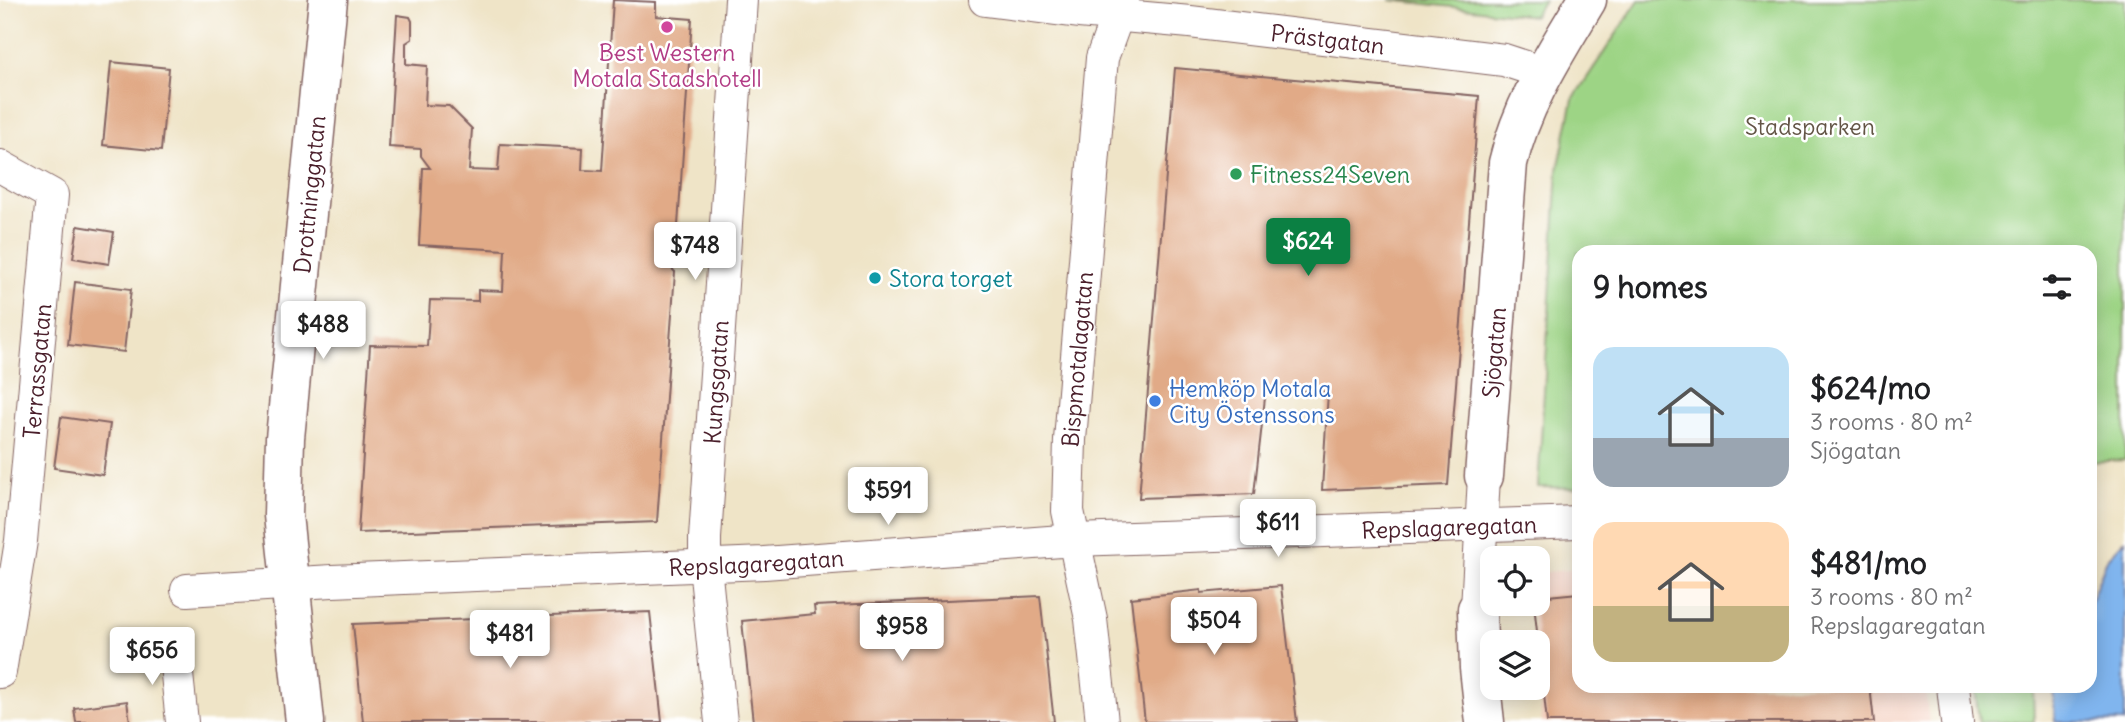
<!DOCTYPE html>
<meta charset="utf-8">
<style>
:root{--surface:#fff;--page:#f2f2f2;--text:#202124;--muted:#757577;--accent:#0b8043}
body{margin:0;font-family:Delius,sans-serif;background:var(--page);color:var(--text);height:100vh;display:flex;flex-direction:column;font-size:26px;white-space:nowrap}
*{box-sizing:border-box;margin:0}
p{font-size:23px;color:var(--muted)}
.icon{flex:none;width:38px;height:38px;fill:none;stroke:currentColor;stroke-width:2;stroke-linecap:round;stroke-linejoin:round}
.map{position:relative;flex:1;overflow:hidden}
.side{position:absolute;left:1572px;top:245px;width:525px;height:448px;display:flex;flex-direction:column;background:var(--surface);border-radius:21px;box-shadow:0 4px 18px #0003}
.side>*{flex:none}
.tools{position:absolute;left:1480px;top:546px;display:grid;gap:14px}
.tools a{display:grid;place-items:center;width:70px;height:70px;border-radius:14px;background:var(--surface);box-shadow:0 4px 18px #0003;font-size:35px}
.price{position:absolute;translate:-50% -60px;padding:0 16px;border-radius:7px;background:#fff;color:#222;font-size:23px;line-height:46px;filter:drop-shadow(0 2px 4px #0008)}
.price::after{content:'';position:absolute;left:50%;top:42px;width:21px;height:16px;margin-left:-10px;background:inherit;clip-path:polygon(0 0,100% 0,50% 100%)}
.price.selected{background:var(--accent);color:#fff}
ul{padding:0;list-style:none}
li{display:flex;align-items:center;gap:21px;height:175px;padding:0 21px}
li span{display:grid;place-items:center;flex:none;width:196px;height:140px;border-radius:21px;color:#555}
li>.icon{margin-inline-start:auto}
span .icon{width:84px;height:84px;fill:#fffc;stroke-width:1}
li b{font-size:30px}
h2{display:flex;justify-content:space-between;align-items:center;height:84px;padding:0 21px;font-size:30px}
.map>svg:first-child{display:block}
.built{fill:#f5d2c2}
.green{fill:#9dd485;stroke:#747a58;stroke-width:2}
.water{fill:#80b5ee;stroke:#656a8c;stroke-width:2}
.building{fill:#e1aa87}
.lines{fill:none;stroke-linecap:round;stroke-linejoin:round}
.street-casing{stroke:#846462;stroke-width:34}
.secondary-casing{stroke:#846462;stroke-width:41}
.street{stroke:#fff;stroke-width:32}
.secondary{stroke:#fff;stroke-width:38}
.hotel-dot{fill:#d1479c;stroke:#fff;stroke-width:2.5}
.leisure-dot{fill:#2e9e5b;stroke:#fff;stroke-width:2.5}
.culture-dot{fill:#0f9aa8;stroke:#fff;stroke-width:2.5}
.shop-dot{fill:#3f7fe0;stroke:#fff;stroke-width:2.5}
.labels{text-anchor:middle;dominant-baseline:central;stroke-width:5;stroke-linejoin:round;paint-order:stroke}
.street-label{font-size:23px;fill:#4a1f2b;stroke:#fff}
.hotel-label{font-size:23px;fill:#b23c85;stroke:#fff}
.park-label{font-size:23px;fill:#635546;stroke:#fff}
.leisure-label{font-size:23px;fill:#27864d;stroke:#fff;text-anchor:start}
.culture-label{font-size:23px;fill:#0d838f;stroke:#fff;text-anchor:start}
.shop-label{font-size:23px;fill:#366cbe;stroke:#fff;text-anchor:start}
</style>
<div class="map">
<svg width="2125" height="722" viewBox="0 0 2125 722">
<rect width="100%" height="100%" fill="#fff"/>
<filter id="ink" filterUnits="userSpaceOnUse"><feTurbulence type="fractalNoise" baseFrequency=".0143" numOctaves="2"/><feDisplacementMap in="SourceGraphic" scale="14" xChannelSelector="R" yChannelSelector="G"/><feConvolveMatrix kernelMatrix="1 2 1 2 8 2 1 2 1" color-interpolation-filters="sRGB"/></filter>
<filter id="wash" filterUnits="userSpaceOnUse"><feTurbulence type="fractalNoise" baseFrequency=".00686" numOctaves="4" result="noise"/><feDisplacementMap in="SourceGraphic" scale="28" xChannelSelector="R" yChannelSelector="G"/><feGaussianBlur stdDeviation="1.57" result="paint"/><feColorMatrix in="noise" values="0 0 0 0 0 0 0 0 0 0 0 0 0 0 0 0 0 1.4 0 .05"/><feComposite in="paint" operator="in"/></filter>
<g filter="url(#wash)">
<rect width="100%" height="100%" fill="#efe4c7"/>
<path class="built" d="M1578,569V686H1925L1929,722H1542L1538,681V642H1535L1531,604H1538V573Z"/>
<g class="green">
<path d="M1390,0H1544L1534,16Z"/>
<path d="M1639,0H2125V460L2090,462V252H1578V488L1538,487L1558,170L1573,99Z"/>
<path d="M1975,686H2033L2034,722H1979Z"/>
</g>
<path class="water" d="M2125,540V722H2055L2053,686H2090V603L2107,559Z"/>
<g id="blocks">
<g class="building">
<path d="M613,0L656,2V16L692,19L676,255L673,256L672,269L675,272L657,522L358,533L370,345L427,346L430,300L478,301V290L503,291L505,250L419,245L423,168H430L421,156V149L389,147L397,15L410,17L412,21V39L406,43V64L427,66L425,105L449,106L472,129L469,170L498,171L500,144L583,148L582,170L602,171Z"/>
<path d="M111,62L169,68L161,151L103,145Z"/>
<path d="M1175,68L1479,96L1448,485L1322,490L1328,392L1266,389L1254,494L1139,498Z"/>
<path d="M78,226L114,232L109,264L73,258Z"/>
<path d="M75,282L131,289L124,352L68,345Z"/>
<path d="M61,417L110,424L103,475L54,468Z"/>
<path d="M1281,586L1297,722H1145L1131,598L1201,590V593Z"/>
<path d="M1578,593V686H1870L1874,722H1547L1534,604H1538V597Z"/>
<path d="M1040,596L1054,722H753L742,621L815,614L814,606Z"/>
<path d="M650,612L662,722H363L353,624Z"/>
<path d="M127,701L130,722H76L74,708Z"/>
</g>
</g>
</g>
<g filter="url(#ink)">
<use href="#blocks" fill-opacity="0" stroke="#846462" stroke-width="2"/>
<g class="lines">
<g class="street-casing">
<g id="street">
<path id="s1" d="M985,0L1079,12L1190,22L1504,60L1544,73"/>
<path d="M0,166L52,195L21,541L0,672"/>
<path id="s2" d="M187,590L332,581L764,563L1075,540L1578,522"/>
<path d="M1477,609L1484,476"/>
<path d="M174,646L182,722"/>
<path d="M1953,686L1957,722"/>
<path id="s3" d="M721,722L705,566V538L741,0"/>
<path id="s4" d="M1102,722L1091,619L1068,511L1070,440L1102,58L1123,0"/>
</g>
</g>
<g class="secondary-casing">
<g id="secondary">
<path id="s5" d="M1484,476L1508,163C1522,103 1556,52 1587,0"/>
<path d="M1477,609L1479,668L1485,722"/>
<path id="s6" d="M305,722L283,515L285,438L328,0"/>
</g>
</g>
<use href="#street" class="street"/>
<use href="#secondary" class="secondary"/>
</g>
</g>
<circle class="hotel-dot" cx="667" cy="27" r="7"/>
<circle class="leisure-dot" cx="1236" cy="174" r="7"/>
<circle class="culture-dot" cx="875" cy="278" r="7"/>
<circle class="shop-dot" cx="1155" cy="401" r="7"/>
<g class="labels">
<g class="street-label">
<text stroke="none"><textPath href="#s1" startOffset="345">Prästgatan</textPath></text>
<text stroke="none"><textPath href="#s6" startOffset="530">Drottninggatan</textPath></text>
<text stroke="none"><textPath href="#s5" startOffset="124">Sjögatan</textPath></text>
<text stroke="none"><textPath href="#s4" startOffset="366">Bispmotalagatan</textPath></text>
<text transform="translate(37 371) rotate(-85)">Terrassgatan</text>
<text stroke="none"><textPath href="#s3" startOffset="341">Kungsgatan</textPath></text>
<text stroke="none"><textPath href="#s2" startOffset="1264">Repslagaregatan</textPath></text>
<text stroke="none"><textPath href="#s2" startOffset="570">Repslagaregatan</textPath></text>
</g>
<g class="hotel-label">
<text x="667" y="52">Best Western<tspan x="667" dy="26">Motala Stadshotell</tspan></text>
</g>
<g class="park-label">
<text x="1810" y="126">Stadsparken</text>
</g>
<g class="leisure-label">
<text x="1250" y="174">Fitness24Seven</text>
</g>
<g class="culture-label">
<text x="889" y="278">Stora torget</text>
</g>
<g class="shop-label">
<text x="1169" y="388">Hemköp Motala<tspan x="1169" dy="26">City Östenssons</tspan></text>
</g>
</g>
</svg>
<div class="tools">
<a><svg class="icon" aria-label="locate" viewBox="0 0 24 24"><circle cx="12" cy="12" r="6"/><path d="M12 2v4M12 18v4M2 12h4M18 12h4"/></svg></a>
<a><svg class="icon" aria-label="layers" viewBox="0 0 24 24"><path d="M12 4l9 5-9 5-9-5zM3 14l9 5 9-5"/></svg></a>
</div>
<b class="price selected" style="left:1308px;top:278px">$624</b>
<b class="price" style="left:695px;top:282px">$748</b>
<b class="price" style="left:323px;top:361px">$488</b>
<b class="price" style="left:888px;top:527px">$591</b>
<b class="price" style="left:1278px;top:559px">$611</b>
<b class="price" style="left:1214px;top:657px">$504</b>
<b class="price" style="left:902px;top:663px">$958</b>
<b class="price" style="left:510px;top:670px">$481</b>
<b class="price" style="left:152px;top:687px">$656</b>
<section class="side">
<h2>9 homes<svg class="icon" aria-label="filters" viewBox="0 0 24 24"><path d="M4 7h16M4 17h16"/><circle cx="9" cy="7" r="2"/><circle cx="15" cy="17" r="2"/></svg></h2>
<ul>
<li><span style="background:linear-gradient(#bfe0f5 65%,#9aa5b1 0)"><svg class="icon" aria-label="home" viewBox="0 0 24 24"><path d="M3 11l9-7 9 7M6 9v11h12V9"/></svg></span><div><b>$624/mo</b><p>3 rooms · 80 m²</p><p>Sjögatan</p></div></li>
<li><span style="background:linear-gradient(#ffd9b3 60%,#c2b280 0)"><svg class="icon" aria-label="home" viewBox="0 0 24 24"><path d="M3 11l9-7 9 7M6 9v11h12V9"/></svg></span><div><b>$481/mo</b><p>3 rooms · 80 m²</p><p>Repslagaregatan</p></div></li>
</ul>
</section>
</div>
